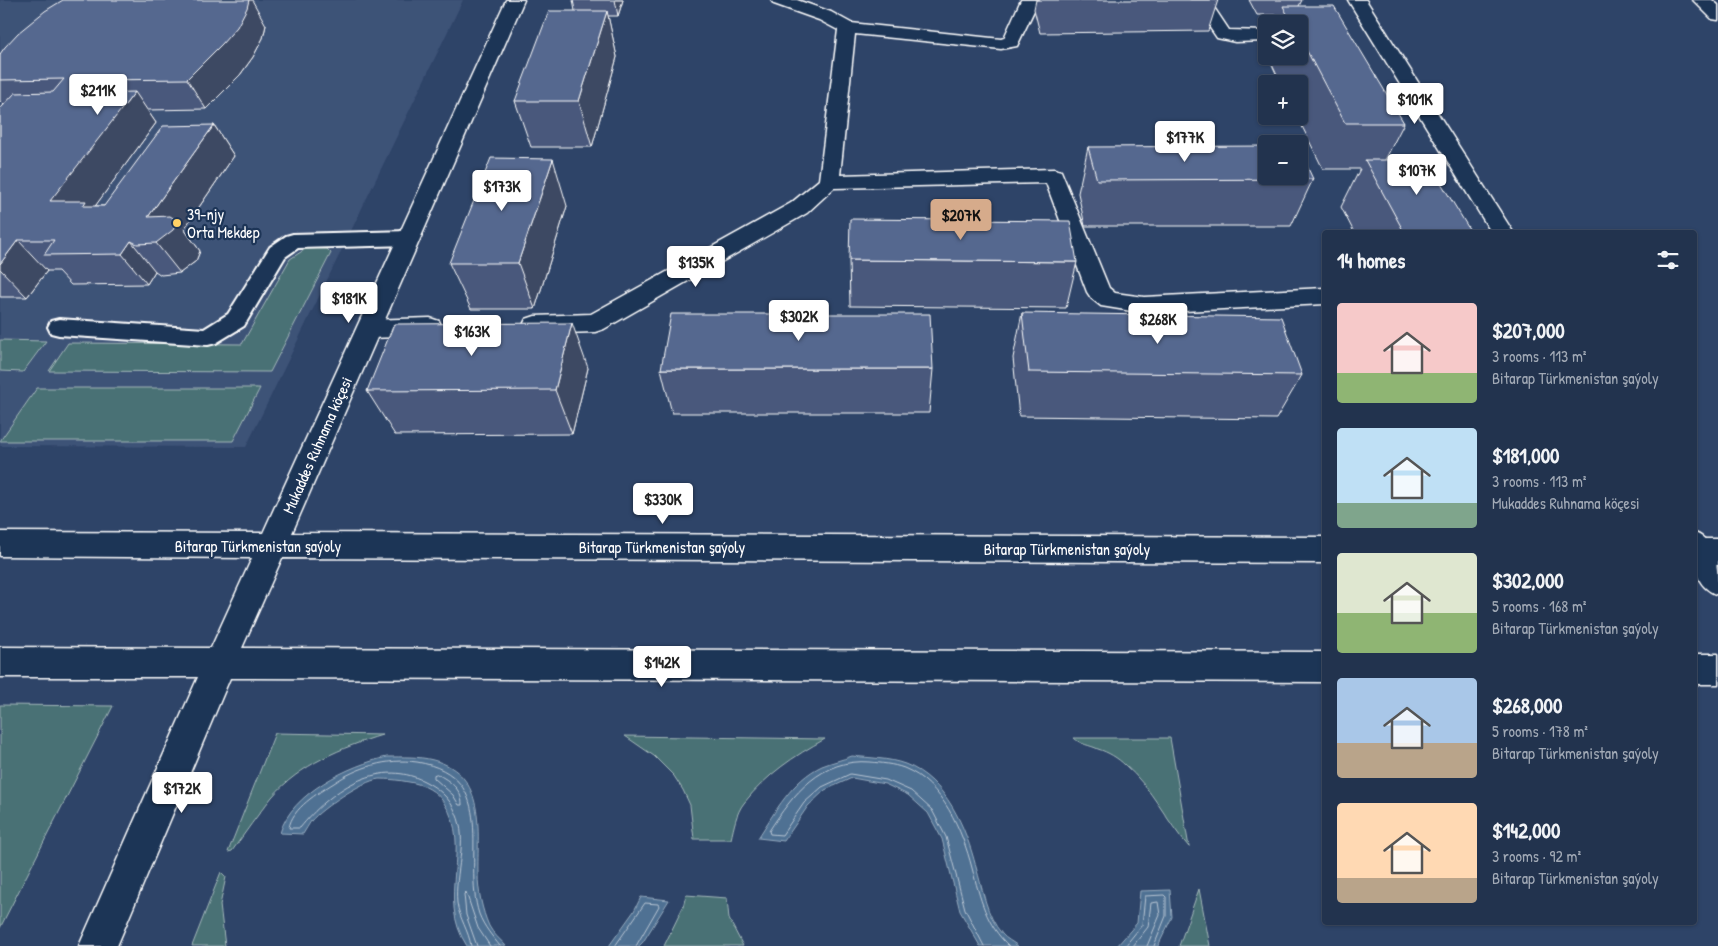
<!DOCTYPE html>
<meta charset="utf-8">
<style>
:root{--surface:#22334e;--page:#2e3f58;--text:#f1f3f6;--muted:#a2aab6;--line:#3f4e66;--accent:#d6ab8b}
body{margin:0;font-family:"Patrick Hand",sans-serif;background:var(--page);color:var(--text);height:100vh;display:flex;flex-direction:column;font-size:19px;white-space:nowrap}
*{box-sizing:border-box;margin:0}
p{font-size:16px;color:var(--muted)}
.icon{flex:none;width:28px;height:28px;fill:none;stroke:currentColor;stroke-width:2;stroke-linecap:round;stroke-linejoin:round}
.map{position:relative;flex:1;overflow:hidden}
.sheet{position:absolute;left:1322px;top:230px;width:375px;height:695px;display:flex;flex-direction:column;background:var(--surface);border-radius:5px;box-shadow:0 1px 4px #0004,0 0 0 1px var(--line)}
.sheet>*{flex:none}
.controls{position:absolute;left:1258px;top:15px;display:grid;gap:10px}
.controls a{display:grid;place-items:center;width:50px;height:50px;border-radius:5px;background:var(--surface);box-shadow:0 1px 4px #0004,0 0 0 1px var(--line);font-size:25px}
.price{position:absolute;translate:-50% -42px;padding:0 11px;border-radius:5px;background:#fff;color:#222;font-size:16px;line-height:32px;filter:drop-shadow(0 1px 2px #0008)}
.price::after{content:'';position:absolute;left:50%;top:30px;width:15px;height:11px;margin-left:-8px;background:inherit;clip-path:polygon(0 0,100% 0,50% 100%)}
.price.selected{background:var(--accent);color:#111}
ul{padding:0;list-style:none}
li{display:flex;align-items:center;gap:15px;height:125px;padding:0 15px}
li span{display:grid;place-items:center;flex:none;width:140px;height:100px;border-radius:5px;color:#555}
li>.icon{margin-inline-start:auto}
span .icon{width:60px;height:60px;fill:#fffc;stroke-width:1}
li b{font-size:21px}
h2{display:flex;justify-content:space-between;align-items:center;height:60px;padding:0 15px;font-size:21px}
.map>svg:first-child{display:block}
.built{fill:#3e5277}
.green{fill:#487175;stroke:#a4b8ba}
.water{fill:#4f7193;stroke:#95aabe}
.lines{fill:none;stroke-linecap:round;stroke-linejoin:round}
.shore{stroke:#b9c6d4;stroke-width:1}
.lane-casing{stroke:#fff;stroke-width:4}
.street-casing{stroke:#fff;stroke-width:3}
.secondary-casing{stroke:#fff;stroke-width:3}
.lane{fill:#1d3557;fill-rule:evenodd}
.street{fill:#1d3557;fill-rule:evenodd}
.secondary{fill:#1d3557;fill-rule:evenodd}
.wall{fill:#49597b;stroke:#fff}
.shaded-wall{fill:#3c4864;stroke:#fff}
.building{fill:#55678f;stroke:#fff}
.poi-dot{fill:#ffd166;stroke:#1d3557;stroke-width:2}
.labels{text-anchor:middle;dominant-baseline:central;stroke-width:4.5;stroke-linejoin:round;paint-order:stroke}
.poi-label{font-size:16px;fill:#fff;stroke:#1d3557;text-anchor:start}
.street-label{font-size:16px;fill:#fff;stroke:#1d3557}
</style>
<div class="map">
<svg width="1718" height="946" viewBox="0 0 1718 946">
<rect width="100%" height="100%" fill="#2e4468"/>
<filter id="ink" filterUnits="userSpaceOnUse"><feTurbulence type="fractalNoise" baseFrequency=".02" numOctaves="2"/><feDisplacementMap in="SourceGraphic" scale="10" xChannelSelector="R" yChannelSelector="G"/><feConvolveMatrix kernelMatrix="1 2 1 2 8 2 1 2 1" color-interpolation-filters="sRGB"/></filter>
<g filter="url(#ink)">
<path class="built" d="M0,0H463L246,447L0,446Z"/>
<g class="green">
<path d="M307,248L327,249L331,253L270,372L49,371L68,343L242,344L290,259Z"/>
<path d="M0,340L46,341L23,372L0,371Z"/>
<path d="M37,388H260L233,441H0Z"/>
<path d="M0,705L113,706L0,928Z"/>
<path d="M275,733L382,735C343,747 299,765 272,797C258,814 245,833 232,851L228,852Z"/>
<path d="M625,736L825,739C794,756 766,775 744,803C736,813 734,827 731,839H694L690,805L683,790L674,776L654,756Z"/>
<path d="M1074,738H1170L1189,847C1166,821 1152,788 1125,765C1118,758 1108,752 1098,749C1090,745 1081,745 1074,738Z"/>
<path d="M221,872L226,877L220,905L225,946H192Z"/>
<path d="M1199,889L1210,946H1179Z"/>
<path d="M686,895L727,898L729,919L743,946H664L683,907Z"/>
</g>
<g class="water">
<path d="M852,756C869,758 889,758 905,764C946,779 966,828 976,867C983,890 986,915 1002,934C1006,939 1013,942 1018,946H980L960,911L942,839L928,813L908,795L885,784L852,778L825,790L808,806L784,841L758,838C775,812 792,780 822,766C832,762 842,760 852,756Z"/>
<path d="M387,757C402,757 418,756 433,760C488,774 477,832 478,874C478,891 482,910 489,926C493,934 500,939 506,946H467C435,897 474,847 444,803C437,791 423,784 409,782C399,780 389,779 379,779C362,781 322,808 311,821C308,825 306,830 303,834L280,833C291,793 350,765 387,757Z"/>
<path d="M1170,890L1172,917L1158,946H1117L1137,923L1140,891Z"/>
<path d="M641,897L669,900L643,942L639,946H609L634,911Z"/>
</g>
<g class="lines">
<g class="shore">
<path d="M437,774C450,781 462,789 462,805H459L453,795L434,778V775Z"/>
<path d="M471,946C469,931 459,918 457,903C454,873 469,842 456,813C450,798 438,788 424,781C377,757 329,792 300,828H289C292,808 318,793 334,783C358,767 387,758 417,762C502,776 461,858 479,914C484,927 492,936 500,946"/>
<path d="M477,946L466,915L464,894L466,892L478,928L490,946"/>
<path d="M615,946L645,903L658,904L659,906L636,946"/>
<path d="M984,946L965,909L946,837L932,810L911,791L886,780L850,774L822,787L804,803L782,835L770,834L769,831C793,794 821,758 870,762C881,763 893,764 904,768C943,784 962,830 972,868C980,898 986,925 1009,946"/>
<path d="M1125,946L1142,925L1145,896L1164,895L1166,897V916L1154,946"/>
<path d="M1133,946L1148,927L1151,903L1158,902L1160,915L1147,946"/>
</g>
<g class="lane-casing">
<path id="lane" d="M409,231L416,233L419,238L416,243L409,245L298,248L285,257L244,326L216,343L208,345L59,335L51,333L48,327L51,321L59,319L204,329L228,314L270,247L286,236L293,234Z"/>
</g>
<g class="street-casing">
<g id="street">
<path d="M771,0H797L831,12L851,23L1001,39L1004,38L1021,0H1039L1017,46L1001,49L855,34L840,175L1054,169L1061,171L1109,288L1115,293L1144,297L1325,288V304L1144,313L1101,306L1091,298L1087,292L1046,183L834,188L807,213L604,329L595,332L535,334L526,331L523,325L526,319L535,316L591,314L791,203L819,180L838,30L819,20L774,4Z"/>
<path d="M1191,0H1209L1229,30L1266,31V41L1235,42L1217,38Z"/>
<path d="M1348,0H1366L1513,232H1491Z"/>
<path d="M1693,0H1712L1718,5V20L1712,19Z"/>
<path d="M430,318L439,321L442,327L439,333L430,336L369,338L360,335L357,329L360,323L369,320Z"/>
<path d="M1695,533C1718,542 1718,571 1718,595C1690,585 1695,557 1695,533Z"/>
</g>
</g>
<g class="secondary-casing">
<g id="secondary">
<path d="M506,0H524L292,533L1325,537V563L282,558L242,648L1325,652V682L230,678L117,946H79L198,677H0V647L211,648L252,558L0,556V532L263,533Z"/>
<rect x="1695" y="539" width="23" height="26"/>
<rect x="1695" y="654" width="23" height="30"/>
</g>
</g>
<use href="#lane" class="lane"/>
<use href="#street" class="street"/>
<use href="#secondary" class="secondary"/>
</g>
<g class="wall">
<path d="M573,0H623L618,16H608L617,57L592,147H531L515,101L575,11Z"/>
<path d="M1036,0H1218L1208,31L1040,33L1034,9Z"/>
<path d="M1249,0H1302L1299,6L1404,123L1385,160L1471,232H1354L1341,207L1360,169H1323L1297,116H1299V84H1281L1268,56H1299V24H1276L1279,15H1257Z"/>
<path d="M266,25L263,38L253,57L240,75L206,109L147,110L156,123L95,206H104L214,125L234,156L184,229L200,251L196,261L180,273L161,275L155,271L147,284L71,285L58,271H47L27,297H0V109L4,105L0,101V54Z"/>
<path d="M1088,147L1313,179L1291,226H1085L1078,193Z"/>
<path d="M567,206L535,309H471L449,263Z"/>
<path d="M849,260L1077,262L1066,308L850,306Z"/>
<path d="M1022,313L1302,375L1276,419L1019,416L1013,358Z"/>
<path d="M588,368L572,434L395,435L367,391Z"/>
<path d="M661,369H933L929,413H672Z"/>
</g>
<g class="shaded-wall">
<path d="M249,0H252L266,25L263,38L253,57L240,75L206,109L187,79Z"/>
<path d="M615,0H623L618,16Z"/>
<path d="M607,11L617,57L592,147L579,101Z"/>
<path d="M102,80L122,109L135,92L156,123L93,209L50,201L90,93Z"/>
<path d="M214,125L234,156L184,229L200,251L196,261L180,273L156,243L148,217Z"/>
<path d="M553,159L567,206L535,309L518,263Z"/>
<path d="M18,240L47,271L27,297L0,269V264Z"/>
<path d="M131,241L155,271L147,284L122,254Z"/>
<path d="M572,323L588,368L572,434L555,390Z"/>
</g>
<g class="building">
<path d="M63,0H249L247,8L237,27L222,44L187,79L102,80L90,93L135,92L50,201H86L83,206H104L163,126L214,125L148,217L170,216L178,221L173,230L156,243L137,244L131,241L122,254L44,255L54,240H18L0,264V109L15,93L53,92L64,79L0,80V54L5,47L18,33L45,11Z"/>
<path d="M1283,6H1334L1404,123H1345L1299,36V24H1292Z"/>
<path d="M549,11H607L579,101H515Z"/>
<path d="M1266,146V176H1299V149L1313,179L1097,180L1088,147Z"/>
<path d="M491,158L553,159L518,263H449Z"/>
<path d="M1365,160H1427L1471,232H1404Z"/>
<path d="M850,219L1070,221L1077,262L849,260Z"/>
<path d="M1022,313L1281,317L1302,375L1029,372Z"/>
<path d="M671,314H930L933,369H661Z"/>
<path d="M572,323L555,390L367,391L394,324Z"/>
</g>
</g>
<circle class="poi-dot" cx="177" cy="223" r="5"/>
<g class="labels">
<g class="poi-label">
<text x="187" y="214">39-njy<tspan x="187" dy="18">Orta Mekdep</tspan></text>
</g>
<g class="street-label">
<text transform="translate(317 445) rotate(-66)">Mukaddes Ruhnama köçesi</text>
<text x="258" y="546">Bitarap Türkmenistan şaýoly</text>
<text x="662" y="547">Bitarap Türkmenistan şaýoly</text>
<text x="1067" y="549">Bitarap Türkmenistan şaýoly</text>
</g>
</g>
</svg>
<div class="controls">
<a><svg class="icon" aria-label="layers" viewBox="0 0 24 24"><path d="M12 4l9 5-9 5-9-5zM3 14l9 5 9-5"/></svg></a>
<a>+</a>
<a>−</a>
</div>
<b class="price" style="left:98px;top:116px">$211K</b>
<b class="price" style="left:1415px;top:125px">$101K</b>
<b class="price" style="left:1185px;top:163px">$177K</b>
<b class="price" style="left:1417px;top:196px">$107K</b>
<b class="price" style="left:502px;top:212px">$173K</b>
<b class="price selected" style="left:961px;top:241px">$207K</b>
<b class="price" style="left:696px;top:288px">$135K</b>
<b class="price" style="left:349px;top:324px">$181K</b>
<b class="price" style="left:799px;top:342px">$302K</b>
<b class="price" style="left:1158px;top:345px">$268K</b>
<b class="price" style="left:472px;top:357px">$163K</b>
<b class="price" style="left:663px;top:525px">$330K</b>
<b class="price" style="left:662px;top:688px">$142K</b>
<b class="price" style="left:182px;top:814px">$172K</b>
<section class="sheet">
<h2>14 homes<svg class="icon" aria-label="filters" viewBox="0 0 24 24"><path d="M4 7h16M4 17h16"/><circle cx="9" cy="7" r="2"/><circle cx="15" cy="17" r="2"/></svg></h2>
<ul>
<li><span style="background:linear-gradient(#f6c9c9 70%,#8fb573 0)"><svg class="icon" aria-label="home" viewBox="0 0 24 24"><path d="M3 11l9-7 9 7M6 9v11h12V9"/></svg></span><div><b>$207,000</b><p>3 rooms · 113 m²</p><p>Bitarap Türkmenistan şaýoly</p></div></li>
<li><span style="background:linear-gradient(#bfe0f5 75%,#7fa58c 0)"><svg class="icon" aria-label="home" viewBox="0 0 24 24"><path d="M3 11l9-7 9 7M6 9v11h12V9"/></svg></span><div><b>$181,000</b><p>3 rooms · 113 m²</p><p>Mukaddes Ruhnama köçesi</p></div></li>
<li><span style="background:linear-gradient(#dfe7d0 60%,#8fb573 0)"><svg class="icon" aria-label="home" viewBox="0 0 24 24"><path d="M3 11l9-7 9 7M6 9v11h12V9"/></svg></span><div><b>$302,000</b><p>5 rooms · 168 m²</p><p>Bitarap Türkmenistan şaýoly</p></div></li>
<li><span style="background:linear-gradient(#a9c7e8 65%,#b9a48a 0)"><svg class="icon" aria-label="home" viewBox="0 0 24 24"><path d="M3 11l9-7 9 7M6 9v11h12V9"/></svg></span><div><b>$268,000</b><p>5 rooms · 178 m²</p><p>Bitarap Türkmenistan şaýoly</p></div></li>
<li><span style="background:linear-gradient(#ffd9b3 75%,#b9a48a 0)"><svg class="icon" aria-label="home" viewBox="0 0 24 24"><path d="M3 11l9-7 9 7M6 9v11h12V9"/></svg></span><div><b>$142,000</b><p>3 rooms · 92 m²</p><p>Bitarap Türkmenistan şaýoly</p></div></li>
</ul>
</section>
</div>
